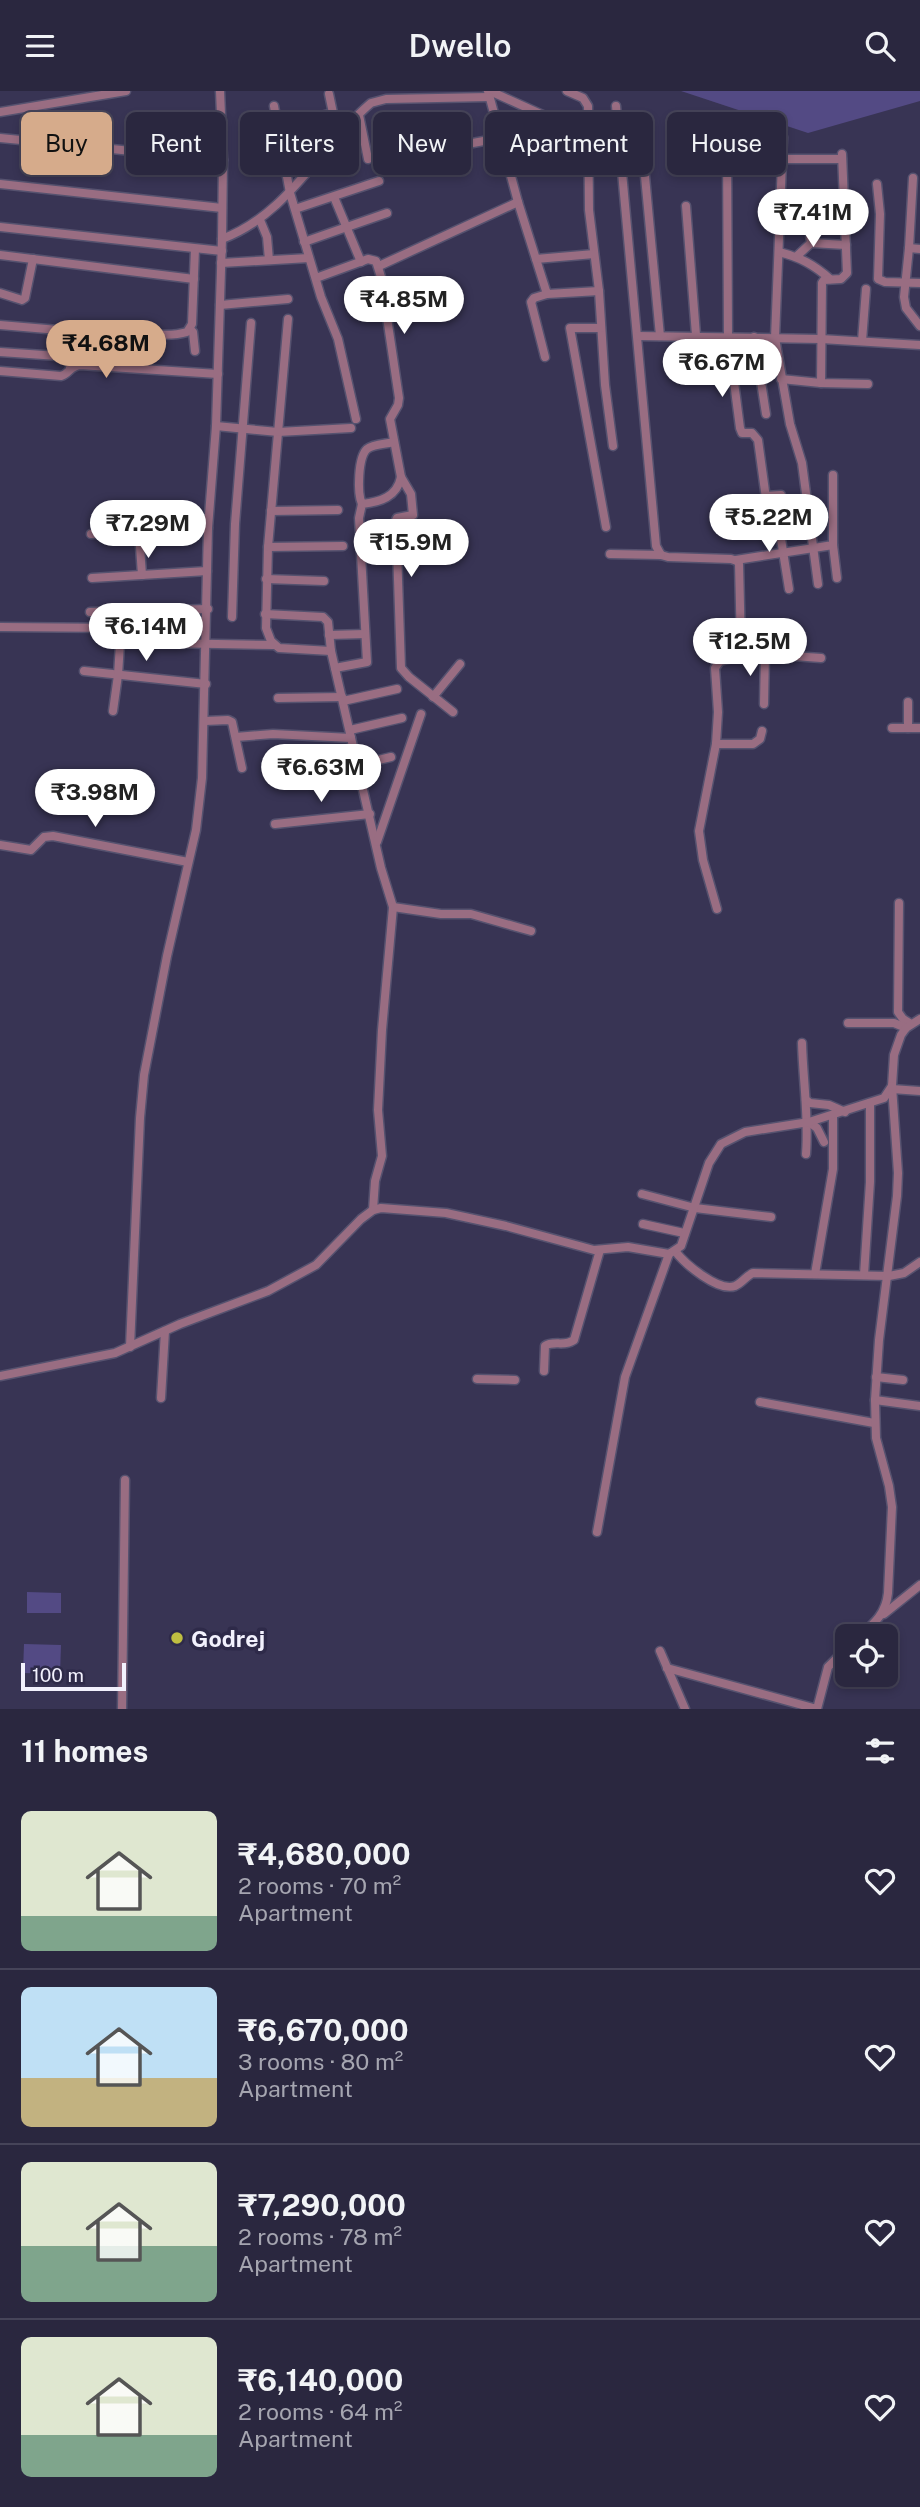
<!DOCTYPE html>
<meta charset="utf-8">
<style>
:root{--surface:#2a273f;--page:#36334a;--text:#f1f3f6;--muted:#a5a5b0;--line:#464459;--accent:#d6ab8b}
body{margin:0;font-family:"Public Sans",sans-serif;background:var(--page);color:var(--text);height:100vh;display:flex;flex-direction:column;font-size:26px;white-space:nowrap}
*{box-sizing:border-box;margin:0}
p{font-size:23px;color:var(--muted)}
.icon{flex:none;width:38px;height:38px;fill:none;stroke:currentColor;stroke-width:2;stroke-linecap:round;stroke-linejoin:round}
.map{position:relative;height:1618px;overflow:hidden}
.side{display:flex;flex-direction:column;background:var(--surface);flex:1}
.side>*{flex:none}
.hud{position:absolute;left:21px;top:21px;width:878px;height:63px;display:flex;gap:14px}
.fabs{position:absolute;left:835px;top:1533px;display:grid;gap:14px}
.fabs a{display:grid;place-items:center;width:63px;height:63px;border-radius:10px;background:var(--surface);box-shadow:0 4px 10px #0003,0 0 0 2px var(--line);font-size:35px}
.scale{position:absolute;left:21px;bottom:18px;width:105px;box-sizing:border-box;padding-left:7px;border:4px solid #f2f1fd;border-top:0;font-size:19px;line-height:24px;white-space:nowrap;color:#f2f1fd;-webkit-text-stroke:5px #2e2a49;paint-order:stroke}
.price{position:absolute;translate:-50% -60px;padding:0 16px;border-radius:24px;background:#fff;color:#222;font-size:23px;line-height:46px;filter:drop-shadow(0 2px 4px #0008)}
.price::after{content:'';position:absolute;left:50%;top:42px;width:21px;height:16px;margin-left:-10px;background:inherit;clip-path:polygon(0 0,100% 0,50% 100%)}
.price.current{background:var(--accent);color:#111}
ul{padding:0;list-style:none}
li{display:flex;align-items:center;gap:21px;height:175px;padding:0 21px}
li+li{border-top:2px solid var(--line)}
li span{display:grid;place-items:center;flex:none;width:196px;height:140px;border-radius:10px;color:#555}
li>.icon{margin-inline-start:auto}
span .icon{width:84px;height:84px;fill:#fffc;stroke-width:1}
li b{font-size:30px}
h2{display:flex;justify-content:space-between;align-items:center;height:84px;padding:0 21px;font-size:30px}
.pill{padding:0 24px;border-radius:10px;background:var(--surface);box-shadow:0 4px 10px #0003,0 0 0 2px var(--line);font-size:24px;line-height:63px}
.pill.current{background:var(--accent);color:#111}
header{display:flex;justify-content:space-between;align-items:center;height:91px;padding:0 21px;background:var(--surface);font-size:32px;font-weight:600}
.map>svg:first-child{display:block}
.green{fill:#534a84}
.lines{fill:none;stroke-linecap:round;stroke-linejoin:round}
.minor-casing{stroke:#56526f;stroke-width:11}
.minor{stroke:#996d82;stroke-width:8}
.poi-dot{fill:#bfbe41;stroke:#2e2a49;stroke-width:2.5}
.labels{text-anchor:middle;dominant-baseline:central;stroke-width:7;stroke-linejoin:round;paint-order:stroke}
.poi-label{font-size:23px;font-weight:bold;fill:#f2f1fd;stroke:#2e2a49;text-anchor:start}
</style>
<header><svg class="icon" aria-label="menu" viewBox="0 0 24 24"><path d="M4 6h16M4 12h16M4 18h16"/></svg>Dwello<svg class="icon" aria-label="search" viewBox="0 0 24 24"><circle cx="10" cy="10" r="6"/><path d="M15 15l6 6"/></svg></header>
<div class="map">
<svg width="920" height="1618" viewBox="0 0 920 1618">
<rect width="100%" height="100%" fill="#383454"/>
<g class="green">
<path d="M681,0H920V10L808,42Z"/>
<path d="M27,1501L61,1502V1522H27Z"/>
<path d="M24,1553L61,1554L60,1583L23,1582Z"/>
</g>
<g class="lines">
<g class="minor-casing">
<g id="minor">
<path d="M488,0L518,111L547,203L599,200"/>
<path d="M490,0L587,44"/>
<path d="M567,0L583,7L588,15L589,119L599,200L605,294L613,355"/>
<path d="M329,3L338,46"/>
<path d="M274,15L290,102L321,206L338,248L356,328"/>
<path d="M616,15L656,455L661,464L668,466L731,468L737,470L739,473L741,556L733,567L720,570L715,577L718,621L716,653L699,740L703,769L717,818"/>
<path d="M0,21L126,0"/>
<path d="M359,24L368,68"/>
<path d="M640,32L660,245"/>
<path d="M278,35L333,22"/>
<path d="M783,46L775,247L790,333L802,372L818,493"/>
<path d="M0,47L223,69"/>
<path d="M587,54L620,57"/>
<path d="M727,55L728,245L740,337L742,342H752L758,349L768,422"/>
<path d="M424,61L500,47"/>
<path d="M782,68H842"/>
<path d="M561,73L562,33"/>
<path d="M913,87L909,157L904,206L906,217L920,235"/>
<path d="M0,93L222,117"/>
<path d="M877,93L880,123L878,188L885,191L920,192"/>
<path d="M334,106L361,171"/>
<path d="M806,110L811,152"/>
<path d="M781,111L843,107"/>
<path d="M686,115L696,244"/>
<path d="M295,118L379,90"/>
<path d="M260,129L267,146L269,169"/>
<path d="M0,136L222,160"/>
<path d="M222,148C289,123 319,56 371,12L386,8L489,6"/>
<path d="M304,151L387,122"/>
<path d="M909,157L920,158"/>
<path d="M779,161C800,166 814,174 830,188"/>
<path d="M0,164L194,188"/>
<path d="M797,165L811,152L846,154"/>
<path d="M536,168L594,163"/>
<path d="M221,172L309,167"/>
<path d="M379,175L518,111"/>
<path d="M316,187L368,168L376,170L381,186L399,307L398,314L390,328L401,386C397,406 380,411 362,413L359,427L367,571L335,577"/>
<path d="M0,202L22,209L25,207L33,168"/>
<path d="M220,214L288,208"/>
<path d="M288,228L268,456L266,537L271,550L279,557L331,560"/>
<path d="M0,234L105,243"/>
<path d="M601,237H570L606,436"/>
<path d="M190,238L193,241L195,260"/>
<path d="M638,245L821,248L920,254"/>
<path d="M754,246L766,323"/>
<path d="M862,250L866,198"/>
<path d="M0,261L58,265L73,270"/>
<path d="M545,266L531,211L534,207L547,203"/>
<path d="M70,277C92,219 146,253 187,241L192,233L195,158"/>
<path d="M0,280L61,285C69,283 70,275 80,274L218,283"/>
<path d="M781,288L821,292L868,293"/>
<path d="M821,292L822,192L824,189L841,188L847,182L842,63"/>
<path d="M216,335L278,341L351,337"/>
<path d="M401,386L411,403L413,424L397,427L396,429L401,577L409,586L453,621"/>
<path d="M766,405L781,404"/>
<path d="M362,413C357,402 358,366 367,358C373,353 386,353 394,351"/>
<path d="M271,420L338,419"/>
<path d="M777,423L789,498"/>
<path d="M139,441L142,484"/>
<path d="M91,443L208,437"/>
<path d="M833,454L837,487"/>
<path d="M268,456L343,455"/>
<path d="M610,463L661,464"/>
<path d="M736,469L833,454V384"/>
<path d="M92,487L207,480"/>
<path d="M266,488L324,490"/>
<path d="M90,521L208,518"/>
<path d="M265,523L323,526L328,531L331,560L381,777L393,816L382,939L378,1019L382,1065L375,1090L373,1119"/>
<path d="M232,526L235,433L251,232"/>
<path d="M0,536L121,537C133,535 142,532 147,520"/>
<path d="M329,544L365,543"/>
<path d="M165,552L274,554"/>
<path d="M739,561L821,567"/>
<path d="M84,580L206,593"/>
<path d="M433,606L460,573"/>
<path d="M278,607L342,606"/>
<path d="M343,610L397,598"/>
<path d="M764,613L765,562"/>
<path d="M113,620L118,584L121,537"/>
<path d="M205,630L228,629L232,631L242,677"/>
<path d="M892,637H920"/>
<path d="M908,637V611"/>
<path d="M350,639L402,627"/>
<path d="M236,646L273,643L351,647"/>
<path d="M716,653H753L760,648L762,640"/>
<path d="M358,674L391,666"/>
<path d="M275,733L370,723"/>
<path d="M377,751L421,623"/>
<path d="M0,754L31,759L44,746L53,745L188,771"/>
<path d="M899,812L898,921L903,928L911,933"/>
<path d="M393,816L441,823H471L531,840"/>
<path d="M848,932H894L906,937"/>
<path d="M802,952C803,989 809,1026 806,1063"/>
<path d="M892,998L920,1000"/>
<path d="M806,1009L810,1012L829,1014L845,1021"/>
<path d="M809,1031L817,1037L824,1051"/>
<path d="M642,1103L695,1117L771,1126"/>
<path d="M643,1133L684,1142"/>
<path d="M675,1160C685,1173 718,1201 735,1195C742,1192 746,1185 753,1182L889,1185L904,1182L920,1171"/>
<path d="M815,1183L833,1078V1025"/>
<path d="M864,1184L870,1091V1012"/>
<path d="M130,1256L140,1027L144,984L167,865L196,739L202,687L208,437L216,335L222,148L223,69L220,0"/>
<path d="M544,1280L545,1255C553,1249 565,1256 574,1249L600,1159"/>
<path d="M0,1285L115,1262L180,1233L268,1200L316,1174L361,1128L373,1119L381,1117L446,1122L506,1135L594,1159L628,1156L669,1163L681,1155L709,1072L721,1053L745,1041L809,1031L884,1007L892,995L894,964L901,944L906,937L920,928"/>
<path d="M876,1286L903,1289"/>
<path d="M477,1288L515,1289"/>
<path d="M161,1307L165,1240"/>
<path d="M875,1309L920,1315"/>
<path d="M760,1311L874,1332"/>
<path d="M597,1441L625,1286L669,1163"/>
<path d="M884,1523L920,1494"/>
<path d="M860,1545C875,1532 886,1522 888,1502L892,1416L889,1395L876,1347L875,1309L879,1249L897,1105L898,1082L892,995"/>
<path d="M660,1560L685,1618"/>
<path d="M667,1577L817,1618L828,1576L847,1557"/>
<path d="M122,1618L125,1389"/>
</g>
</g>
<use href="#minor" class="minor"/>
</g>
<circle class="poi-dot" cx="177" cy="1547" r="7"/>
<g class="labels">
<g class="poi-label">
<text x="191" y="1547">Godrej</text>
</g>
</g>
</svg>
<div class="fabs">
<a><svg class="icon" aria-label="locate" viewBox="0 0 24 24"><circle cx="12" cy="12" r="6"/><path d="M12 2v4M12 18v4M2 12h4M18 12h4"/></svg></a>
</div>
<div class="scale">100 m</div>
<b class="price" style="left:813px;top:158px">₹7.41M</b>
<b class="price" style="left:404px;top:245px">₹4.85M</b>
<b class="price current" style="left:106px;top:289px">₹4.68M</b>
<b class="price" style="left:722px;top:308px">₹6.67M</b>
<b class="price" style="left:769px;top:463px">₹5.22M</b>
<b class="price" style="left:148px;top:469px">₹7.29M</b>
<b class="price" style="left:411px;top:488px">₹15.9M</b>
<b class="price" style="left:146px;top:572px">₹6.14M</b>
<b class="price" style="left:750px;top:587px">₹12.5M</b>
<b class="price" style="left:321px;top:713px">₹6.63M</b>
<b class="price" style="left:95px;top:738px">₹3.98M</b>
<div class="hud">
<a class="pill current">Buy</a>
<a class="pill">Rent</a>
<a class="pill">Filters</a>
<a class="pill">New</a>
<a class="pill">Apartment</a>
<a class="pill">House</a>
</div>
</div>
<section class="side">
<h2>11 homes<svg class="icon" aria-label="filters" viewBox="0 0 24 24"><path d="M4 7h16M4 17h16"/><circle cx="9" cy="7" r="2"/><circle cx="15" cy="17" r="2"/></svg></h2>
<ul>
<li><span style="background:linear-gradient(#dfe7d0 75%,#7fa58c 0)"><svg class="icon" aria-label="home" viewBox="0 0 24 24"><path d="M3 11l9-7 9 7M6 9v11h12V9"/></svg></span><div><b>₹4,680,000</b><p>2 rooms · 70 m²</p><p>Apartment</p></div><svg class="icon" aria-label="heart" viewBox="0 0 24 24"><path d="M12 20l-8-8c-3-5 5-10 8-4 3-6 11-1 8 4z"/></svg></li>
<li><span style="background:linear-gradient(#bfe0f5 65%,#c2b280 0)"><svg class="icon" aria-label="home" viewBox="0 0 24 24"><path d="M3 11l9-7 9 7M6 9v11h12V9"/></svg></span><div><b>₹6,670,000</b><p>3 rooms · 80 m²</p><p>Apartment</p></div><svg class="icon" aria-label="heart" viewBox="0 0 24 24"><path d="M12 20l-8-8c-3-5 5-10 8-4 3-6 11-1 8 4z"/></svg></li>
<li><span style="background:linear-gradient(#dfe7d0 60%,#7fa58c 0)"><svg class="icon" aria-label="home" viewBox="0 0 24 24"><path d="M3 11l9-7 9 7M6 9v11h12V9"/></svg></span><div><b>₹7,290,000</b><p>2 rooms · 78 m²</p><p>Apartment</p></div><svg class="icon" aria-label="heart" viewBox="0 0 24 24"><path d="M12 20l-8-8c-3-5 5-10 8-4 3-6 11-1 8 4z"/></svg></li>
<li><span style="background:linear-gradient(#dfe7d0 70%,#7fa58c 0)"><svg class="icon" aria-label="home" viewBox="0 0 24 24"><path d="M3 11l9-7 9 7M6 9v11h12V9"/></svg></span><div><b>₹6,140,000</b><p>2 rooms · 64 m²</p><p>Apartment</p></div><svg class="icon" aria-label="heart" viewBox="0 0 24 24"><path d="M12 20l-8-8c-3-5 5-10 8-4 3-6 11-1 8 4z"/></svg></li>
</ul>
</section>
